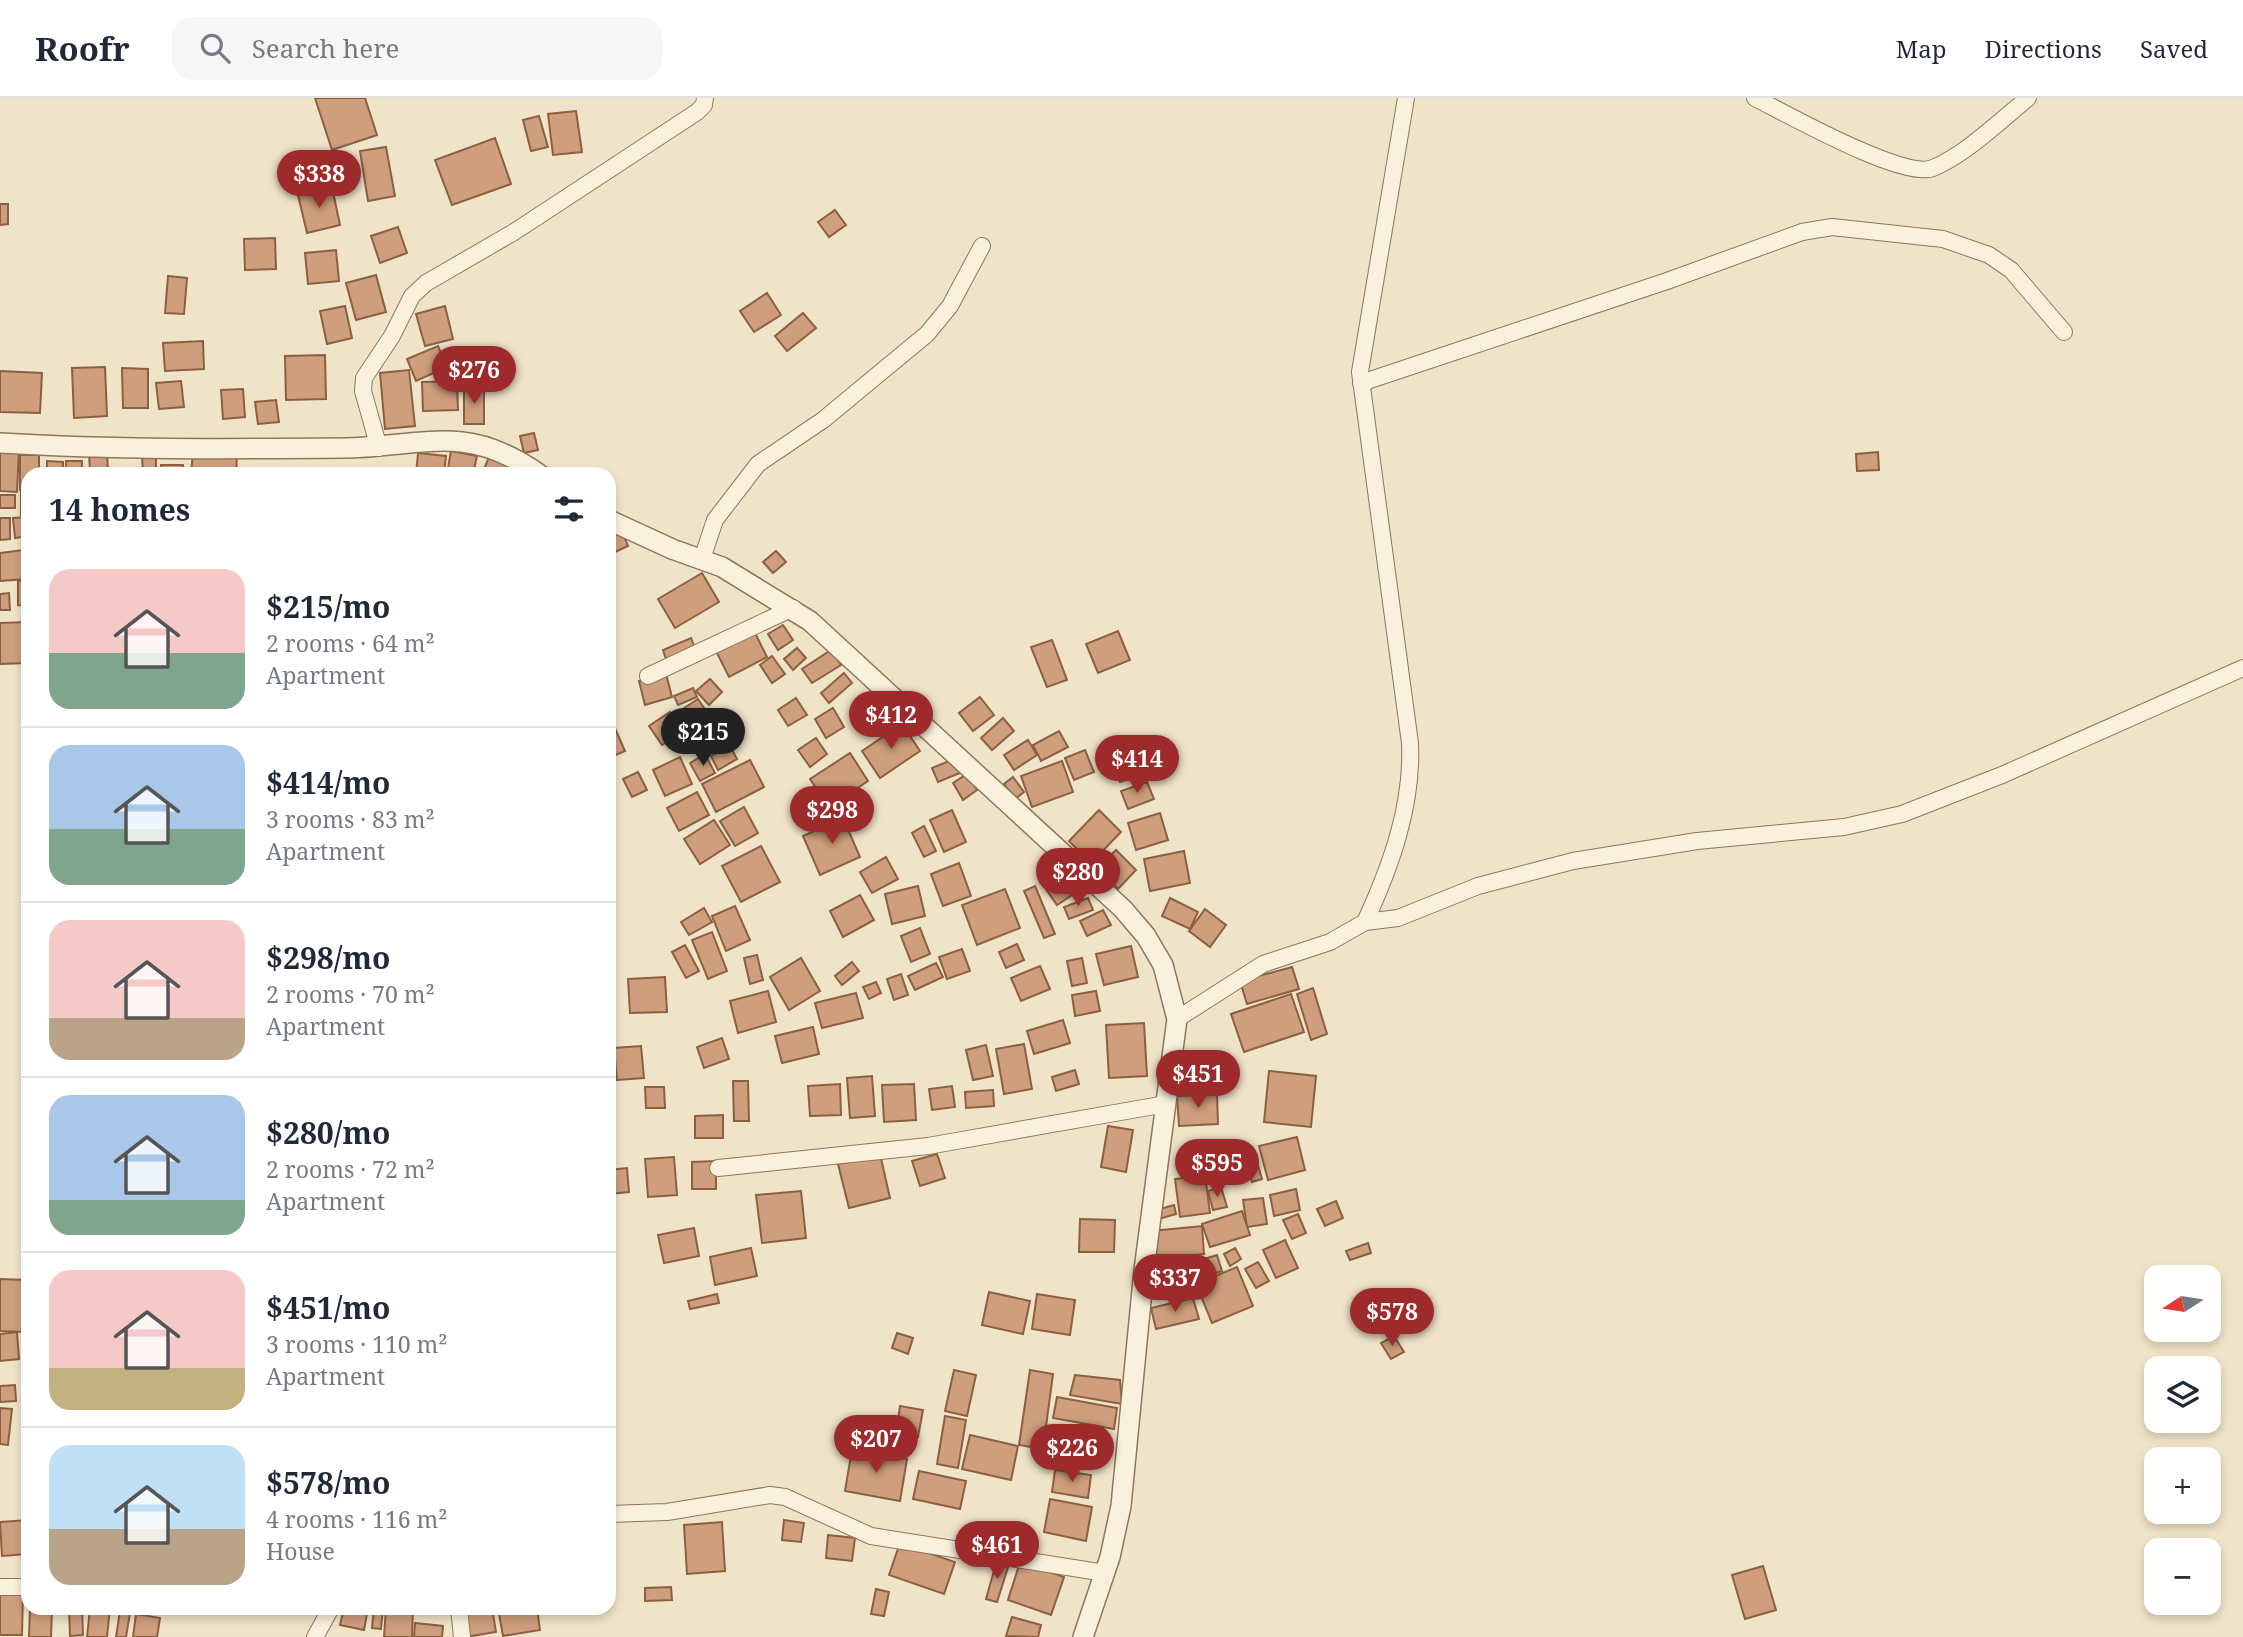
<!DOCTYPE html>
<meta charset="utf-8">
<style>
:root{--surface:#fff;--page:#f6f6f7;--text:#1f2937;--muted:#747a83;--line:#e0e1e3;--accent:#9e2a2b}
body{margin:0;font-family:"Noto Serif",serif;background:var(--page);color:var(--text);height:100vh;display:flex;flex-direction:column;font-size:26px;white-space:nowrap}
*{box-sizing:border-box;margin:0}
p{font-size:23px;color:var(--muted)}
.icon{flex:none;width:38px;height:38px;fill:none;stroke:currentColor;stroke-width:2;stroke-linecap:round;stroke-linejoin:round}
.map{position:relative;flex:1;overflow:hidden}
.side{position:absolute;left:21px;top:369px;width:595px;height:1148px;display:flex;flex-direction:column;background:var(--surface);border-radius:21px;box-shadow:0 4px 10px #0003}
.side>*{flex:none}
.needle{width:46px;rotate:258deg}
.tools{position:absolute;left:2144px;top:1167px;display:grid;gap:14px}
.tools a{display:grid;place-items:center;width:77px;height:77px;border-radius:14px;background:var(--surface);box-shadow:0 4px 10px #0003;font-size:35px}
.price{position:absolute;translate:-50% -60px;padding:0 16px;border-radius:24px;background:var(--accent);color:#fff;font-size:23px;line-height:46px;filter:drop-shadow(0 2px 4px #0008)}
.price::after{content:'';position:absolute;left:50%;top:42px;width:21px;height:16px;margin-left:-10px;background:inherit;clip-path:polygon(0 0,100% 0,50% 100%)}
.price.current{background:#222;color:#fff}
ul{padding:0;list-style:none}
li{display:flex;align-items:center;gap:21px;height:175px;padding:0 28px}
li+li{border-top:2px solid var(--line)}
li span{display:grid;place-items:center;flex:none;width:196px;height:140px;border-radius:21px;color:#555}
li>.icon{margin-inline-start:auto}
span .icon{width:84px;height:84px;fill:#fffc;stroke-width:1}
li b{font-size:30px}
h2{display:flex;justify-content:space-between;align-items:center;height:84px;padding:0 28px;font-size:30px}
header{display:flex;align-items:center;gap:42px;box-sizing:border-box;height:98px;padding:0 35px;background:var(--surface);border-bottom:2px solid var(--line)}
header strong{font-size:33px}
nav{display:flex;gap:38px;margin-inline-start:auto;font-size:24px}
.search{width:490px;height:63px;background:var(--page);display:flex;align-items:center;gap:18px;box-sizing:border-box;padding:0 24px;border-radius:21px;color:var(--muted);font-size:26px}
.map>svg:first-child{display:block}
.building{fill:#cf9f7d;stroke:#8d5f41;stroke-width:2}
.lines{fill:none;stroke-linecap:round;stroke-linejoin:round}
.minor-casing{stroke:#8d765c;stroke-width:18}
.tertiary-casing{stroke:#8d765c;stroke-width:22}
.minor{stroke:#faf1dc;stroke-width:16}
.tertiary{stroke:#faf1dc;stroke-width:19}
</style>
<header>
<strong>Roofr</strong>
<div class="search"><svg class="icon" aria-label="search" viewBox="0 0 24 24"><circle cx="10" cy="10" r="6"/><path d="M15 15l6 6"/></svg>Search here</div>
<nav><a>Map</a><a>Directions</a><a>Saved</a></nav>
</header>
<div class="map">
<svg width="2243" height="1539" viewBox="0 0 2243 1539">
<rect width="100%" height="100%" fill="#f0e4c8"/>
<g class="building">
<path d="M315,0H365L377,37L332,52Z"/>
<path d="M576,13L582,54L553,57L548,16Z"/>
<path d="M539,18L548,49L531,53L523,22Z"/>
<path d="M495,40L511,86L452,107L435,62Z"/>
<path d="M386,49L395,98L368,103L360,53Z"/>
<path d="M332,89L340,127L307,135L298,97Z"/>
<path d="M0,106H8V126L0,127Z"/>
<path d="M835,112L846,127L829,139L818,124Z"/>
<path d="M398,129L407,155L380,165L371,138Z"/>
<path d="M275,140L276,171L245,172L244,141Z"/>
<path d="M336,152L339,183L308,186L305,155Z"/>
<path d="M376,177L386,214L356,222L346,185Z"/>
<path d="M168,178L187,180L184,216L165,215Z"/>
<path d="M767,195L781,217L754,234L740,213Z"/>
<path d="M345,208L352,240L327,246L320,213Z"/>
<path d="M445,208L453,241L425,248L416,216Z"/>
<path d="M803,215L816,230L787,253L775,238Z"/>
<path d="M203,243L204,271L165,273L163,245Z"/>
<path d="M438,248L447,269L416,283L407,261Z"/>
<path d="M325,257L326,301L286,302L285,258Z"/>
<path d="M105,269L107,318L74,320L72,270Z"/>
<path d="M122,270L148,271V310H123Z"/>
<path d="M409,272L415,328L385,331L380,275Z"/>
<path d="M0,273L42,275L40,315L0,314Z"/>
<path d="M181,283L184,309L159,311L156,285Z"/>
<path d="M457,283L458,312L423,313L422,284Z"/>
<rect x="464" y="290" width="20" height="36"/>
<path d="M243,291L245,319L223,321L221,292Z"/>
<path d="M276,302L279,324L258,326L255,304Z"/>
<path d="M534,335L538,352L524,355L520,338Z"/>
<path d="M0,351L19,352L17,394L0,393Z"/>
<path d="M451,353L477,358L473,376H447Z"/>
<path d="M107,354L108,374H90L89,355Z"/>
<path d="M193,354L237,357L236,376H191Z"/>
<path d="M1878,354L1879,372L1857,373L1856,356Z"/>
<path d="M418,355L446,358L444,376H416Z"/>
<path d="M20,357H39V376H28V392H20Z"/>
<path d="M142,358H156V376H143Z"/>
<path d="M489,359L515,369L512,376H482Z"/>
<path d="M47,363L63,364V376H47Z"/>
<rect x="66" y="363" width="16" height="13"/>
<rect x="161" y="367" width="22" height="9"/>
<rect x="21" y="393" width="7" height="24"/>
<rect x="0" y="397" width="15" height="13"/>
<path d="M28,419V438L15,440L13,420Z"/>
<path d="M0,420H10V441L0,442Z"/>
<path d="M621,431L628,448L609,457V436Z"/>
<path d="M23,452L26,481L0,483V455Z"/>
<path d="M776,453L786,464L773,475L763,464Z"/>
<path d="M702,475L719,504L675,530L658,501Z"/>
<path d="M18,483H28V508L18,507Z"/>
<path d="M9,495L10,512H0V496Z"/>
<path d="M28,524V565L0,566V525Z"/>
<path d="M783,527L793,542L778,552L768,536Z"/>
<path d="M754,533L767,559L729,579L716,553Z"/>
<path d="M1118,533L1130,562L1098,575L1086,546Z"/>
<path d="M691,540L697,555L668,567L663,552Z"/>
<path d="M1052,542L1067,582L1047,589L1031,549Z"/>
<path d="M797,550L806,560L793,572L784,561Z"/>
<path d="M831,552L841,567L812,585L802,571Z"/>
<path d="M772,558L785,576L772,585L760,567Z"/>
<path d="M844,575L852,585L829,605L821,595Z"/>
<path d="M666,576L672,599L645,607L639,583Z"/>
<path d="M710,581L722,594L709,607L696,593Z"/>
<path d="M693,590L697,599L678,607L674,598Z"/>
<path d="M980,599L994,617L973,633L959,615Z"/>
<path d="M796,600L807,617L788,628L778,612Z"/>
<path d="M698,601L713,623L693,636L678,614Z"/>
<path d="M833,610L844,629L826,640L815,621Z"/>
<path d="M670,614L683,634L662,647L649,628Z"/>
<path d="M1003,620L1014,633L992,652L981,640Z"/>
<path d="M611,621L625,653L609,660V622Z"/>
<path d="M902,626L920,653L880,680L862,653Z"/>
<path d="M1059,633L1068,649L1041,663L1033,647Z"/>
<path d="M816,640L827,656L810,669L798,652Z"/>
<path d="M1028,642L1037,657L1014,672L1004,657Z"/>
<path d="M730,648L737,661L718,672L711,658Z"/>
<path d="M1085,652L1094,674L1074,682L1065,660Z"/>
<path d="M1154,653L1160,670L1120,684L1114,667Z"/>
<path d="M850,655L868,683L829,709L810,681Z"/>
<path d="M705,656L715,675L700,683L690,665Z"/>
<path d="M680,659L692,686L665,698L653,672Z"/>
<path d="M954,661L960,675L938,684L932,670Z"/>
<path d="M750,662L764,689L716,714L702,686Z"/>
<path d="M1062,663L1073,694L1032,709L1021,678Z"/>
<path d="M638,674L647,692L632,699L623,681Z"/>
<path d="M967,676L977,692L963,702L953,685Z"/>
<path d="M1013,679L1024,694L1015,701L1004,686Z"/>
<path d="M1147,684L1154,701L1128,711L1121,693Z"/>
<path d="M697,694L709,717L679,733L667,710Z"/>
<path d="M744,709L758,735L735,748L720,723Z"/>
<path d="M952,712L966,744L944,754L930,722Z"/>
<path d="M1099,712L1121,734L1091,765L1069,743Z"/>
<path d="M1160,715L1168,742L1136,752L1128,725Z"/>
<path d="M843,720L860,759L820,777L803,738Z"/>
<path d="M714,722L730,747L700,766L684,741Z"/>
<path d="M924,728L936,753L924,759L912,735Z"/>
<path d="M761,748L780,784L741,804L722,768Z"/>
<path d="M1116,752L1136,772L1118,791L1098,770Z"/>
<path d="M1184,753L1190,785L1150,793L1144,761Z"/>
<path d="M886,759L898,781L872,795L860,774Z"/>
<path d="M959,765L971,798L943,808L931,776Z"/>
<path d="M1065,768L1081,791L1057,807L1041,784Z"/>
<path d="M918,788L925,818L892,826L885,796Z"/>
<path d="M1035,788L1055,836L1044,840L1024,793Z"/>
<path d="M1005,791L1020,830L977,847L962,807Z"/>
<path d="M860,797L874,822L843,839L830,813Z"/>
<path d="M1088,800L1093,812L1069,821L1064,809Z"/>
<path d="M1170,800L1198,814L1190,831L1162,818Z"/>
<path d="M735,808L750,842L726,853L712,818Z"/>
<path d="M704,810L712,824L689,837L681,824Z"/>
<path d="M1205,811L1226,827L1210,849L1189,833Z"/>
<path d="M1103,812L1111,827L1087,838L1080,823Z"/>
<path d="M920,830L930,856L911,864L901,838Z"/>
<path d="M712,834L727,873L708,881L692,842Z"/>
<path d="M1017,846L1024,862L1006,870L999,854Z"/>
<path d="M685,847L699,873L686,880L672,854Z"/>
<path d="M1131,848L1138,879L1104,887L1096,856Z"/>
<path d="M962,851L970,873L947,881L939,859Z"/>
<path d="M757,857L763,882L750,886L744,860Z"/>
<path d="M801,860L820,893L789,912L770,879Z"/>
<path d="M1082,860L1087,885L1072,888L1067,863Z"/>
<path d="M852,864L859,873L842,887L835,878Z"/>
<path d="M936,865L943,879L915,892L908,878Z"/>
<path d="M1040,868L1050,891L1021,903L1011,880Z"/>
<path d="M1292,869L1299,891L1247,906L1240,883Z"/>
<path d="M901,876L908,897L894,902L887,881Z"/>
<path d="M665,879L667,914L630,915L628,881Z"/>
<path d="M876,884L881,895L869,901L863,889Z"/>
<path d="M1313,890L1327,936L1311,942L1297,896Z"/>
<path d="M768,893L776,924L738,935L730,903Z"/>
<path d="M1096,893L1100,913L1075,918L1072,897Z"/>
<path d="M856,895L863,920L822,930L815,905Z"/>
<path d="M1291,896L1304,934L1244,954L1231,916Z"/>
<path d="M1063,922L1070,945L1034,956L1027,933Z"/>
<path d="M1144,925L1147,978L1109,980L1106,927Z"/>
<path d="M813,929L819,956L782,965L775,938Z"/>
<path d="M722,940L729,961L704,970L697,949Z"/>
<path d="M1024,946L1032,991L1004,996L996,951Z"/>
<path d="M986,947L993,978L973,982L966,952Z"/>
<path d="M641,948L644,980L617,982L614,950Z"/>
<path d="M1209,958L1214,985L1181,991L1176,964Z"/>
<path d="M1075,972L1079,986L1056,993L1052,979Z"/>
<path d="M1269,973L1316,978L1311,1029L1264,1024Z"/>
<path d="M872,978L875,1018L850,1020L847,980Z"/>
<path d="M733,983H748L749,1023H734Z"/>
<path d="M840,986L841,1017L810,1018L808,988Z"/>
<path d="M914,986L916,1022L884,1024L882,987Z"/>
<path d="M952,988L955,1009L932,1012L929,991Z"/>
<path d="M645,989H664L665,1010H646Z"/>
<path d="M993,992L994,1008L966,1010L965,994Z"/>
<path d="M1217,996L1218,1026L1179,1028L1177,998Z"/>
<path d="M723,1017V1040H695V1018Z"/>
<path d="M1108,1028L1133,1032L1126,1074L1101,1069Z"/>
<path d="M1297,1039L1305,1072L1268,1082L1259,1048Z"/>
<path d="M880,1056L890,1100L849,1110L838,1066Z"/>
<path d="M937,1056L945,1080L920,1088L912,1063Z"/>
<path d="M674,1059L677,1097L648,1099L645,1061Z"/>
<path d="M1256,1061L1262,1081L1252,1084L1246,1064Z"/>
<path d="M716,1063V1091H692V1064Z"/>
<path d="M627,1070L629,1094L609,1096V1072Z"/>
<path d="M1205,1077L1210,1115L1180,1119L1175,1081Z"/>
<path d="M1221,1089L1227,1109L1213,1112L1208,1093Z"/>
<path d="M1296,1091L1300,1112L1274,1118L1270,1097Z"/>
<path d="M801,1093L806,1140L762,1145L756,1097Z"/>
<path d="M1263,1100L1267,1126L1247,1129L1243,1102Z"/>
<path d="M1336,1103L1343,1120L1325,1128L1317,1111Z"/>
<path d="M1174,1107L1176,1116L1155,1122L1153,1113Z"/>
<path d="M1242,1113L1250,1137L1210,1149L1202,1126Z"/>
<path d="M1298,1116L1306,1135L1292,1141L1283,1122Z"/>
<path d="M1080,1121L1115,1122L1114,1154H1079Z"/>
<path d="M1202,1128L1204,1156L1154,1161L1152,1133Z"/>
<path d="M694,1130L699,1158L664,1165L658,1137Z"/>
<path d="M1285,1142L1298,1170L1276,1180L1263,1152Z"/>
<path d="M1368,1145L1371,1155L1350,1162L1346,1153Z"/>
<path d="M751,1150L757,1178L715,1187L710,1159Z"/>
<path d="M1235,1150L1241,1161L1230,1168L1224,1156Z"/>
<path d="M1217,1157L1222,1173L1206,1178L1201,1162Z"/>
<path d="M1192,1158L1201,1179L1185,1187L1175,1165Z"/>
<path d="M1258,1164L1269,1183L1256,1190L1245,1171Z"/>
<path d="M1176,1168L1180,1194L1149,1200L1145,1173Z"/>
<path d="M1237,1169L1253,1208L1212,1225L1196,1186Z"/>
<path d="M0,1181L26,1182L24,1234L0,1233Z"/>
<path d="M989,1194L1030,1203L1023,1236L982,1227Z"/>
<path d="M1375,1195L1383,1208L1371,1214L1364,1201Z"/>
<path d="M717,1196L719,1205L690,1211L688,1203Z"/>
<path d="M1037,1196L1075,1202L1070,1237L1032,1231Z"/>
<path d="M1193,1200L1199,1221L1156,1231L1151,1210Z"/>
<path d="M17,1234L19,1261L0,1263V1236Z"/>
<path d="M897,1235L913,1240L908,1256L892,1250Z"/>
<path d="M1394,1238L1404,1254L1391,1261L1381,1245Z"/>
<path d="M954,1272L976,1277L967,1318L945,1313Z"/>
<path d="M1030,1272L1053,1276L1043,1351L1019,1347Z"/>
<path d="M1075,1277L1120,1282L1122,1306L1070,1297Z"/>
<path d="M15,1287L16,1303L0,1304V1288Z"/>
<path d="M1057,1299L1117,1310L1114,1331L1053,1320Z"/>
<path d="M900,1308L923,1312L918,1339L896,1336Z"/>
<path d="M0,1310L12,1311L8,1347L0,1346Z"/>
<path d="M945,1318L966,1322L958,1370L937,1366Z"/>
<path d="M1051,1328L1096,1337L1090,1371L1045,1362Z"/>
<path d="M970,1337L1018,1348L1011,1382L962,1371Z"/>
<path d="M852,1351L907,1361L900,1403L845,1393Z"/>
<path d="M1055,1372L1091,1377L1088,1400L1052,1394Z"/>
<path d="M919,1373L966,1383L960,1411L913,1401Z"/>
<path d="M1050,1401L1092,1409L1086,1443L1044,1434Z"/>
<path d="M28,1422V1456L2,1458L0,1424Z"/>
<path d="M784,1422L804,1425L801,1444L782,1442Z"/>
<path d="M722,1424L725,1473L687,1476L684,1427Z"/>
<path d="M828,1437L855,1440L852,1463L826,1460Z"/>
<path d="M900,1445L955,1464L944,1496L889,1477Z"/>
<path d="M997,1462L1009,1466L997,1504L986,1501Z"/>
<path d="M1020,1464L1064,1479L1051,1517L1008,1502Z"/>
<path d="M1763,1468L1776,1512L1745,1521L1732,1477Z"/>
<path d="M671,1489L672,1502L645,1503V1490Z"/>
<path d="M876,1491L889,1494L884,1518L871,1516Z"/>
<path d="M0,1494L23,1495L22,1537H0Z"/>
<path d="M30,1510H52L51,1539H29Z"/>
<path d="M69,1510H82L83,1537L70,1538Z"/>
<path d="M90,1510H110L107,1539H87Z"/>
<path d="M344,1510H368L364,1532L340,1527Z"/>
<path d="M374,1510H383L381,1531L372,1530Z"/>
<path d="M386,1510H413L412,1539H384Z"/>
<path d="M492,1510L496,1534L466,1539L462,1516Z"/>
<path d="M498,1510H537L540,1532L503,1538Z"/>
<path d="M120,1513L130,1515L126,1539H116Z"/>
<path d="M136,1516L160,1520L157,1539H133Z"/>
<path d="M1012,1519L1041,1527L1038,1539L1006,1538Z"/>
<path d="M415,1525L443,1528L442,1539H414Z"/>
</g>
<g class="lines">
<g class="minor-casing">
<g id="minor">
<path d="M1755,0C1787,16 1904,82 1933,70C1965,57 2001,22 2028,0"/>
<path d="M1361,285L1667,183L1802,134L1832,129L1943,141L1989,157L2011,172L2064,234"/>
<path d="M379,350L363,293L364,280L392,238L412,198L426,185L514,134L697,14L704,7L705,0"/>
<path d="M702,461L715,422L758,366L823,322L927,236L950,208L982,148"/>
<path d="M648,578L793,510"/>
<path d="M1365,824L1398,820L1478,788L1573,763L1697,743L1844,729L1902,716L2002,677L2243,570"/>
<path d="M1177,921L1263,866L1330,844L1365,824C1391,768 1413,707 1410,645L1360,274L1406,0"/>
<path d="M718,1070L928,1048L1166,1006"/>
<path d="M609,1416L667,1414L770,1397L785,1399L871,1438L1105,1475"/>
<path d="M0,1489H28"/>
<path d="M459,1510L462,1539"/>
<path d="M315,1539L331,1510"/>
</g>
</g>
<g class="tertiary-casing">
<g id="tertiary">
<path d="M0,345C115,352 230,351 345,350C382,350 427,340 462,344C491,347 516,360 539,376"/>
<path d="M609,422L672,451L722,469L810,523L1123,811L1146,838L1163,867L1177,921L1144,1172L1121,1408L1110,1459L1083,1539"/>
</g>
</g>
<use href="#minor" class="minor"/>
<use href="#tertiary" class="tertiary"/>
</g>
</svg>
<div class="tools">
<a><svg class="needle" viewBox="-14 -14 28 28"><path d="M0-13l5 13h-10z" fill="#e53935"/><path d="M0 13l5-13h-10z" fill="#747a83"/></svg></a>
<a><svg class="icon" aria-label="layers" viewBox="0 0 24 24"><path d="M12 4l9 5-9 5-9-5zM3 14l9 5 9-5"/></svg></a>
<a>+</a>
<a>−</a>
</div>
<b class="price" style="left:319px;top:112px">$338</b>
<b class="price" style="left:474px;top:308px">$276</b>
<b class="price" style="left:891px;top:653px">$412</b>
<b class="price current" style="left:703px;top:670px">$215</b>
<b class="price" style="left:1137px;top:697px">$414</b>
<b class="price" style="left:832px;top:748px">$298</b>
<b class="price" style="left:1078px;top:810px">$280</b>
<b class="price" style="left:1198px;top:1012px">$451</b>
<b class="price" style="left:1217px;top:1101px">$595</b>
<b class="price" style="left:1175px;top:1216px">$337</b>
<b class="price" style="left:1392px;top:1250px">$578</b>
<b class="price" style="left:876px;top:1377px">$207</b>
<b class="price" style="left:1072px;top:1386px">$226</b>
<b class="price" style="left:997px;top:1483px">$461</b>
<section class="side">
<h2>14 homes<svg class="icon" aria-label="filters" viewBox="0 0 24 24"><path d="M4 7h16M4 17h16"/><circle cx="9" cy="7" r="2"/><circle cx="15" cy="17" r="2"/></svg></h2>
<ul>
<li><span style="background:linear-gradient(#f6c9c9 60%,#7fa58c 0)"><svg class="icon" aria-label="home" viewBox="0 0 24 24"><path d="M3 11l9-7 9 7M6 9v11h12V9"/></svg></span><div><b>$215/mo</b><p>2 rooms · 64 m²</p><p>Apartment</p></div></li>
<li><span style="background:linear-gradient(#a9c7e8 60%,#7fa58c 0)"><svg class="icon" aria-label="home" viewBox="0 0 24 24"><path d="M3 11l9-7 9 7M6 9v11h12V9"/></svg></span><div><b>$414/mo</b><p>3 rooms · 83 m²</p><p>Apartment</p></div></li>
<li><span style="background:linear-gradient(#f6c9c9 70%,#b9a48a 0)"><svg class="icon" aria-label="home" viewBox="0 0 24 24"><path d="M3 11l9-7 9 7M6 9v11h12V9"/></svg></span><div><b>$298/mo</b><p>2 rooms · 70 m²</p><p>Apartment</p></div></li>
<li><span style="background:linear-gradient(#a9c7e8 75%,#7fa58c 0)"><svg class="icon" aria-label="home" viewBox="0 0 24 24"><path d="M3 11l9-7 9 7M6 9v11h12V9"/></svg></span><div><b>$280/mo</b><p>2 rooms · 72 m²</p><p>Apartment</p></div></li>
<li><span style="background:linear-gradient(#f6c9c9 70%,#c2b280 0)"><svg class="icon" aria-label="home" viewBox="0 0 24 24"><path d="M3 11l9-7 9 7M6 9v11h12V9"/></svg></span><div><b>$451/mo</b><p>3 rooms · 110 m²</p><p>Apartment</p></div></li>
<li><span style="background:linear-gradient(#bfe0f5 60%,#b9a48a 0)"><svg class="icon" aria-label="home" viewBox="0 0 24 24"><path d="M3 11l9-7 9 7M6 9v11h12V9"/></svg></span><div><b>$578/mo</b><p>4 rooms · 116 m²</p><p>House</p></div></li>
</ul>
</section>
</div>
